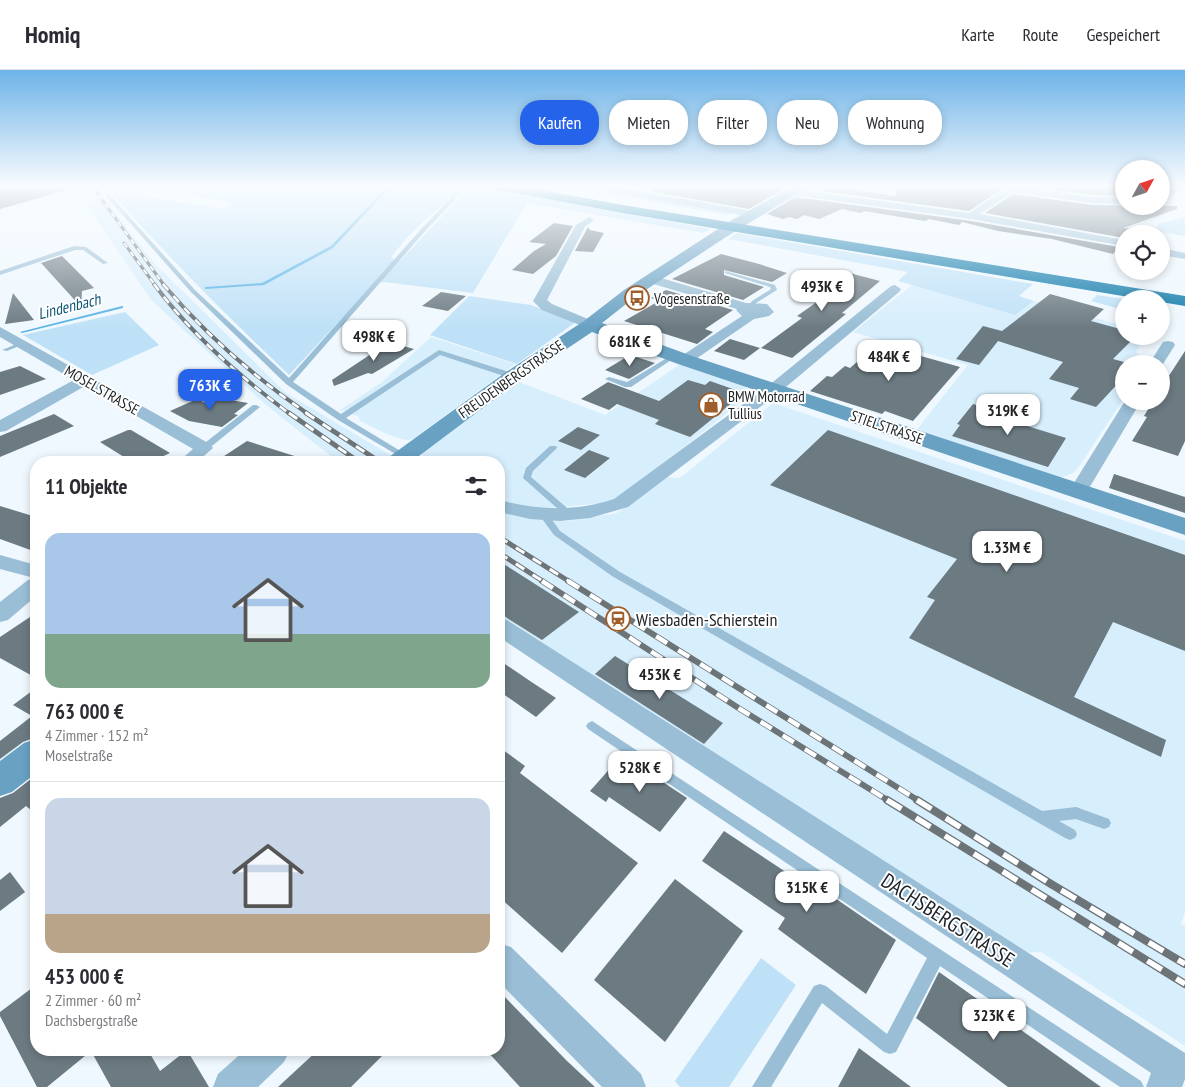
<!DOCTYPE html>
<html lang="de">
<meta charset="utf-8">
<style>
:root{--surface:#fff;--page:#f7f7f7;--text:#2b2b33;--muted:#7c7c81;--line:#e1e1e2;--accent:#2563eb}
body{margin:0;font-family:"PT Sans Narrow",sans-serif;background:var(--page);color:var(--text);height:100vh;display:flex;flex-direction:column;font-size:19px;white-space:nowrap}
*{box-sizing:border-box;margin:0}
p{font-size:16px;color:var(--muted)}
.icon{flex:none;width:28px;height:28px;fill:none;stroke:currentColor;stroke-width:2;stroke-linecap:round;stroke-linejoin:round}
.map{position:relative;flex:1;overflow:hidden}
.details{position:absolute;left:30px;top:386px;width:475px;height:600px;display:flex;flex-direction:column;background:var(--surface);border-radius:20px;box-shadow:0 2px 8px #0003}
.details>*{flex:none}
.hud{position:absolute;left:520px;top:30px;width:475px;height:45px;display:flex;gap:10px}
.needle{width:32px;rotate:50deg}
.fabs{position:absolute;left:1115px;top:90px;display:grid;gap:10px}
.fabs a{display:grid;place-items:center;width:55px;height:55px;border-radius:50%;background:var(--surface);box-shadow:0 2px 8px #0003;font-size:25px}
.price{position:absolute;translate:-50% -42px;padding:0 11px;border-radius:10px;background:#fff;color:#222;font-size:16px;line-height:32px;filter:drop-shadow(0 1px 2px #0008)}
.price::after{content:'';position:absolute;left:50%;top:30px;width:15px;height:11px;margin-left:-8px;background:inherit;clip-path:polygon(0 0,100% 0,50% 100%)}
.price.active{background:var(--accent);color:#fff}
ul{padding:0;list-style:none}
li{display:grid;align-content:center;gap:10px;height:265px;padding:0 15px}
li+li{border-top:1px solid var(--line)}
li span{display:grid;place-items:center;height:155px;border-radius:15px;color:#555}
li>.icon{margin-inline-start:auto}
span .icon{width:90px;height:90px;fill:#fffc;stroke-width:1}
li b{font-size:21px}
h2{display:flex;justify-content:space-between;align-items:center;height:60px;padding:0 15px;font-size:21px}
.tag{padding:0 18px;border-radius:20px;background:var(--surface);box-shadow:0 2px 8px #0003;font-size:18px;line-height:45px}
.tag.active{background:var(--accent);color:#fff}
header{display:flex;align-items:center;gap:30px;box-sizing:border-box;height:70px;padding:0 25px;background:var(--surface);border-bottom:1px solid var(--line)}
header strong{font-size:24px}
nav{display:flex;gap:28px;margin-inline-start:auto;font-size:18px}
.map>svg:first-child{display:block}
.built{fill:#d7eefc}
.green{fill:#bfe1f7;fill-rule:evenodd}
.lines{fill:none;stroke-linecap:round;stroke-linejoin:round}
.stream{fill:#57b1e5;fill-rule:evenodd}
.building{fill:#6c7a82}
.lane{fill:#99bed5;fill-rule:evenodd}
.street{fill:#99bed5;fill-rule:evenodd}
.secondary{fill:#69a1c3;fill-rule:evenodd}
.highway{fill:#0e79aa;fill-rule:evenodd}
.rail-far4-casing{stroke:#6d7478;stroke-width:3}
.rail-far3-casing{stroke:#6d7478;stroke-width:4}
.rail-far2-casing{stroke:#6d7478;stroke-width:5}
.rail-far1-casing{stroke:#6d7478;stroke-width:6}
.rail-casing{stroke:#6d7478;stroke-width:8}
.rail-far4{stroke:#fff;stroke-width:2;stroke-dasharray:5.5;stroke-linecap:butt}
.rail-far3{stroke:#fff;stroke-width:2.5;stroke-dasharray:8;stroke-linecap:butt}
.rail-far2{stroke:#fff;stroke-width:3;stroke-dasharray:10;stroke-linecap:butt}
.rail-far1{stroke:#fff;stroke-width:4.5;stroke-dasharray:13;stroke-linecap:butt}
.rail{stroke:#fff;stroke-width:5.5;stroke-dasharray:17;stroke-linecap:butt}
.labels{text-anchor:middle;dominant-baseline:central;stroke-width:4;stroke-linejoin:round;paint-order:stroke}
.far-poi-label{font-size:15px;fill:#1c2225;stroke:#fff;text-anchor:start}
.far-street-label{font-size:15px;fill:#1c2225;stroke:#fff}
.far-water-label{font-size:16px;font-style:italic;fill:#0e5678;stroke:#fff}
.poi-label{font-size:18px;fill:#1c2225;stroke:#fff;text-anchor:start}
.near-street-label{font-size:21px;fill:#1c2225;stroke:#fff}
</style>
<header>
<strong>Homiq</strong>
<nav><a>Karte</a><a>Route</a><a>Gespeichert</a></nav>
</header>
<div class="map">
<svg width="1185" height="1017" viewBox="0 0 1185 1017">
<rect width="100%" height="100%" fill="#eff8fe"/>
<g class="built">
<path d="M74,116H94L155,194L286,323L402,392H338L265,334L151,230Z"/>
<path d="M912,215L1015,245L1034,231L1124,256V266H1147L1135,282L1148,290L1146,294H1124V328L1078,398L1073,403L1060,408L915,362L968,295L853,262Z"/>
<path d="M431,267L515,294L413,369L405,370L387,364L360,351L359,347L343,340L337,342L382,312Z"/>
<path d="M682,293L743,315L750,323L746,328L627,422L608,433L535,439L511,435L499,429V392H433L423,386L422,383L514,310L605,345Z"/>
<path d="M773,333L1185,471V842L1181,854L1185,856V976L1041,882L1021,883L578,600L499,548V441L526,448L568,451L617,443L667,407L680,408Z"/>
</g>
<g class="green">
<path d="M179,116H241L260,119L265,116H473L711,159L703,163L527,133L473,223L384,212L375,213L289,305C227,246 167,186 110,121L222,139L235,133L166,121ZM464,123L401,190L391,188C407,165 438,134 464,123Z"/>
<path d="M560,116H589L607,121L730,143L728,145Z"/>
<path d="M1185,147V166L1161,162L1157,158L1158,154Z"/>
<path d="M737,163L1033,214L1019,226L1034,231L1015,245L898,211L908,202L728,169Z"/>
<path d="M1097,225L1124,229V240L1091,231Z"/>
<path d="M469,226L531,235L576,252L517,294L430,265Z"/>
<path d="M125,242L159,275L92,305L23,265Z"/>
<path d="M761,888L796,915L729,1017H680L675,1011Z"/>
</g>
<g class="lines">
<g class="stream">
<path d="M388,116H391L333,178L264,215L206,219L204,218L206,217L262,213L331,176Z"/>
<path d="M122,236H123V238L22,263L20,262Z"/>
</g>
</g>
<g class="building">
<path d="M0,116H64V121L0,139Z"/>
<path d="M653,116H765L784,119L749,139L653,122Z"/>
<path d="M832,116L896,126L897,116H1007L969,141L822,121Z"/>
<path d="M1024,116H1124V126L1093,125Z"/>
<path d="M1013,124L1093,135L1177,136V139L1123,158L1135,159L1131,164H1124V168L985,143Z"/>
<path d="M795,127L971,151L1119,177L1113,184L1052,169L998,161L962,152L959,155L929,149L925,151L864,141L861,143L842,139L819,149L804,145L797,149L789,147L783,149L767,144Z"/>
<path d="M554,153L573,156L556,186L533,204L512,200L534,181L546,174L529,172Z"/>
<path d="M588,157L590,160L604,163L593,182L575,181Z"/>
<path d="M721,184L759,194L787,203L772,212L724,200V205L764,217L743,230L672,209Z"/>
<path d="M62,186L94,218L82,221L81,237L41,193Z"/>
<path d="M838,200L880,211L842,243L846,244L792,288L761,278L802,248L797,246L824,227L805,221Z"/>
<path d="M666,220L733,240L705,259L713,262L697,274L624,251L659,231L651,228Z"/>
<path d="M441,222L466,226L448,241L422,236Z"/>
<path d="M13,223L34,250L5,254Z"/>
<path d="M1050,224L1104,239L1091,251L1124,260V266H1136L1113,289L1124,292V307L1096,337L1070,329L1079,318L1049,309L1063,292L998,271L979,295L956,289L983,256L1002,261Z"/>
<path d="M730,269L760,278L744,290L714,281Z"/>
<path d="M389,272L414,279L372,304L368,303L334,316L332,310Z"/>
<path d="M878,274L960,297L913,351L885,341L882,344L810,321L827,306L832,307L845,296L850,298Z"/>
<path d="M1185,281V371L1178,386L1132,371L1147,347L1144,346L1153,331H1161V318Z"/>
<path d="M630,285L655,293L629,309L605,300Z"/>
<path d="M20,296L46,309L0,325V302Z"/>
<path d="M688,310L705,315L710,311L744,323L690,367L655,354L659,350L617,334L609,340L581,329L608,312L659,331Z"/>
<path d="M213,327L248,333L234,344L238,345L222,357L189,351L170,341L197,329L205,333Z"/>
<path d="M973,334L1027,351L1024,355L1066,368L1048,397L952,366L960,355L957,354Z"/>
<path d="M54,344L74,356L0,387V366Z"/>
<path d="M578,357L600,365L581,380L558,371Z"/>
<path d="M128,360H131L170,383L151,392H132L100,372Z"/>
<path d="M828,360L1185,485V581L1113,552L1074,627L1166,670L1161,687L909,568L935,530L927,527L957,489L770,415Z"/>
<path d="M247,371L304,389V392H215Z"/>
<path d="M589,380L610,388L585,408L564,400Z"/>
<path d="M1114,404L1185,427V443L1109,418Z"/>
<path d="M0,436L36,447V482L0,469Z"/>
<path d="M499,491L579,542L542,570L507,548L499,542Z"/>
<path d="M36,543V608L0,588V567Z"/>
<path d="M615,586L723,653L704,674L595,604Z"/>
<path d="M499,590L533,613L556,628L536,647L499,621Z"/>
<path d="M36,618V667L23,672L0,689V671L32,646L13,635Z"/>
<path d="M499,677L525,696L520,703L638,793L562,883L499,827Z"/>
<path d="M622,685L687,728L660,762L609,727L606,732L590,721Z"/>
<path d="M36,705V744L26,736L0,757V728L13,723Z"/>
<path d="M724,761L807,816L810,811L896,870L866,924L778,859L785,848L702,791Z"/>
<path d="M10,802L25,822L0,841V810Z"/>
<path d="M675,809L743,861L665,972L594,910Z"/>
<path d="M939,902L1031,967L1101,1017H1008L916,948Z"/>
<path d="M36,915V980H148L160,1001L187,980L209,1017H111L91,981L47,1017H37L0,946V942Z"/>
<path d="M499,921L567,991L595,1017H520L486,980H499Z"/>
<path d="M859,978L911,1017H838Z"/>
<path d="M318,980H388L351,1017H278Z"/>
</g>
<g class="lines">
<g class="lane">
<path d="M454,120L458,121L454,131L427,159L293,312L341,344L439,280L516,304V308H510L440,285L346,348L407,385L408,387L404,389L338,350L286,314L191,222L105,125L109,124L195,220L289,308L423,157L450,129Z"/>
<path d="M74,176L86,177L108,193L103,194L83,180H75L0,205V201Z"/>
<path d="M725,201L775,215L777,220L756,233L754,236H750L749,235L752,231L771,219L770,217L725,203Z"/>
<path d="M19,273L24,274L7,281L2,280Z"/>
<path d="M672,285L677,286L631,317H625L605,309L609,307L627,312Z"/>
<path d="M253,335H256L260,337L207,380H201V376Z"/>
<path d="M550,376H556L557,378L533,401L531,407L573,443L575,445L573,447H567L523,408L526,398Z"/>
<path d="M545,443L548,444L560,461L620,502L1042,741L1076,737L1109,749L1111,753L1109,757L1104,759L1076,749L1059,751L1075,760L1077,764L1075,768L1070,770L1065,768L612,506L554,465L540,446Z"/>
<path d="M592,651L1141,1011L1144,1017H1120L940,896L896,982L890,984L884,982L822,933L771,1017H752L814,916L820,914L826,916L887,964L927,888L588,659L586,656L588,653Z"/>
</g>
<g class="street">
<path d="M596,116H610L752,141L757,144L752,147L610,122Z"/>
<path d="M1010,116L1093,127L1124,128V134L1093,133L1013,122L980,144L1124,170V176L971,149L792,125L787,122L792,119L969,143Z"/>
<path d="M1178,116H1185V120L1161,127V121Z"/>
<path d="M589,147L594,150L585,157L547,230L552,234L595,252L597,255L590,259L542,240L533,231L576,155Z"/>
<path d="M1161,178L1185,183V189L1161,185Z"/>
<path d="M651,205L746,233L767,234L774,242L769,246L754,249L690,293H680L678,290L680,287L742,246L736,240L737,239L647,212L645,209Z"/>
<path d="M895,215L901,219L899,222L780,322L628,437L590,448L560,451L530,449L499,442V430C539,440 575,442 614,429L768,316L891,216Z"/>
<path d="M0,257L210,374L213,378L197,392H178L193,379L85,316L6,361L0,362V350L74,310L0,267Z"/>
<path d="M1168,271L1173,272L1175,275L1161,297V294H1149L1163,272Z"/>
<path d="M1125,331H1141L1085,425L1078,427L1071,425L1069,421Z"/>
<path d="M0,485L36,495V526L8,550L0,552V532L28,510L34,508L0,499Z"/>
<path d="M499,548L507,550L1185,983V1009L1182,1017H1146L1151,1003L499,567Z"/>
<path d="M499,873L511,877L641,1004L646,1017H602L499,912Z"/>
<path d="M245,980H290L284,992L258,1017H213L218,1004Z"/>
</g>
<g class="secondary">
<path d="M794,116H810L726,167L635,227L602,253L692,286L1185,448V465L678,294L592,262L520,310L411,392H385L389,387L506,302L584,251L624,220L732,150Z"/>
<path d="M36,669V703L12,722L0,726V691L24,673Z"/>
</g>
<path class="highway" d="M493,116H519L623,135L1185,226V236L1161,232V229H1141L623,143L499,120Z"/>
<g class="rail-far4-casing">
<g id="rail-far4">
<path d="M92,116L164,215"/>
<path d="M124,173L155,215"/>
</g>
</g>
<g class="rail-far3-casing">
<g id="rail-far3">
<path d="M154,214C191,264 240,307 290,344"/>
<path d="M163,214C205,264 254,307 308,344"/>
</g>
</g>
<g class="rail-far2-casing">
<g id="rail-far2">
<path d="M289,343L359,392"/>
<path d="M306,343L380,392"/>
<path d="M499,467L570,512"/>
<path d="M499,483L544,512"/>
</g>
</g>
<g class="rail-far1-casing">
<g id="rail-far1">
<path d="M542,511L740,639L889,731"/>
<path d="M568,511L919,731"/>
</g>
</g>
<g class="rail-casing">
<g id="rail">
<path d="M887,730L1185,914"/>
<path d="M917,730L1051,814L1185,894"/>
</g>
</g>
<use href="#rail-far4" class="rail-far4"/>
<use href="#rail-far3" class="rail-far3"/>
<use href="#rail-far2" class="rail-far2"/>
<use href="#rail-far1" class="rail-far1"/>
<use href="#rail" class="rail"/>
</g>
<linearGradient id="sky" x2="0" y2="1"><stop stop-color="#6eb3e7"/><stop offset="0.45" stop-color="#f8fcff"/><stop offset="1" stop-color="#f8fcff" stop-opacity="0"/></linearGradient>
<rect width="1185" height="258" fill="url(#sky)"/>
<defs>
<g id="bus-ring" transform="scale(1.25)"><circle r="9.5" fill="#fff" stroke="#9f5d29" stroke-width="1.5"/><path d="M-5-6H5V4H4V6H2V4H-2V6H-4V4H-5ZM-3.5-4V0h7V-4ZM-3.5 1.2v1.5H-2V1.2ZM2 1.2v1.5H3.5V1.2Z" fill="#9f5d29"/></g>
<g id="shop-ring" transform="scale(1.25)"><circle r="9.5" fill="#fff" stroke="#9f5d29" stroke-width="1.5"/><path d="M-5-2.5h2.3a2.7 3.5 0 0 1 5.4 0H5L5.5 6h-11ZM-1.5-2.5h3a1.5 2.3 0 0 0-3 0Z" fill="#9f5d29"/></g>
<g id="station-ring" transform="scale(1.25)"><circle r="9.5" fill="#fff" stroke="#9f5d29" stroke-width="1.5"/><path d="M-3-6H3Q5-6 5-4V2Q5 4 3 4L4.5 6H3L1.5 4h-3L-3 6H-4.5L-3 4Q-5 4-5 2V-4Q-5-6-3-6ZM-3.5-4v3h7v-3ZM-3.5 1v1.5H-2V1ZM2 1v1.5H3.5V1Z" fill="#9f5d29"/></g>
</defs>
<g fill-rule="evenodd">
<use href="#bus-ring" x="637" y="228"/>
<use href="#shop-ring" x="711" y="335"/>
<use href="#station-ring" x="618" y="549"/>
</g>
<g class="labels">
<g class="far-poi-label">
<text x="654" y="228">Vogesenstraße</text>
<text x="728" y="326">BMW Motorrad<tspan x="728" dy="17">Tullius</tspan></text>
</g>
<g class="far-street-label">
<text transform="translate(511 309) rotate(-35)">FREUDENBERGSTRASSE</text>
<text transform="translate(102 320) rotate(30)">MOSELSTRASSE</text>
<text transform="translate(887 357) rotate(19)">STIELSTRASSE</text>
</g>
<g class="far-water-label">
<text transform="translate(69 236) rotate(-14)">Lindenbach</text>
</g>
<g class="poi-label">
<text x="636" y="549">Wiesbaden-Schierstein</text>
</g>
<g class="near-street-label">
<text transform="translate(948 850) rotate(33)">DACHSBERGSTRASSE</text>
</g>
</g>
</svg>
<div class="fabs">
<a><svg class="needle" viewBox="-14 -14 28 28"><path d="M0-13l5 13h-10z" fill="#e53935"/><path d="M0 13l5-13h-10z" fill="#7c7c81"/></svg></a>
<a><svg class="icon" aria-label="locate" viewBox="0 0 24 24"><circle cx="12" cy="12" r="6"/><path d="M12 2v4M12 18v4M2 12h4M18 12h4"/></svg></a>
<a>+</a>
<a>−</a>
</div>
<b class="price" style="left:822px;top:242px">493K €</b>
<b class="price" style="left:374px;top:292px">498K €</b>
<b class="price" style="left:630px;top:297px">681K €</b>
<b class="price" style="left:889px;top:312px">484K €</b>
<b class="price active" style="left:210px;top:341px">763K €</b>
<b class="price" style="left:1008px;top:366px">319K €</b>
<b class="price" style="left:1007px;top:503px">1.33M €</b>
<b class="price" style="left:660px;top:630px">453K €</b>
<b class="price" style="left:640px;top:723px">528K €</b>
<b class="price" style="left:807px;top:843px">315K €</b>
<b class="price" style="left:994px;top:971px">323K €</b>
<div class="hud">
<a class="tag active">Kaufen</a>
<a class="tag">Mieten</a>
<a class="tag">Filter</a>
<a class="tag">Neu</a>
<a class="tag">Wohnung</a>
</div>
<section class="details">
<h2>11 Objekte<svg class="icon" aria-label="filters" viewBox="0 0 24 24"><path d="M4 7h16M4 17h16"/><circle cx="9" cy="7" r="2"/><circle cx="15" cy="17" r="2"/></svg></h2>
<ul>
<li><span style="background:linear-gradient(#a9c7e8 65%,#7fa58c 0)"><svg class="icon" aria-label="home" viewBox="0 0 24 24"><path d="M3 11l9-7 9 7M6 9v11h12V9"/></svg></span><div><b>763 000 €</b><p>4 Zimmer · 152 m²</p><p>Moselstraße</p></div></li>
<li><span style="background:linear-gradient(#c9d6e8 75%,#b9a48a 0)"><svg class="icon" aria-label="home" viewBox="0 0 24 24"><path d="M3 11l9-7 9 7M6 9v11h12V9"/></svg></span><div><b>453 000 €</b><p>2 Zimmer · 60 m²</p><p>Dachsbergstraße</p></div></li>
</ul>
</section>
</div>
